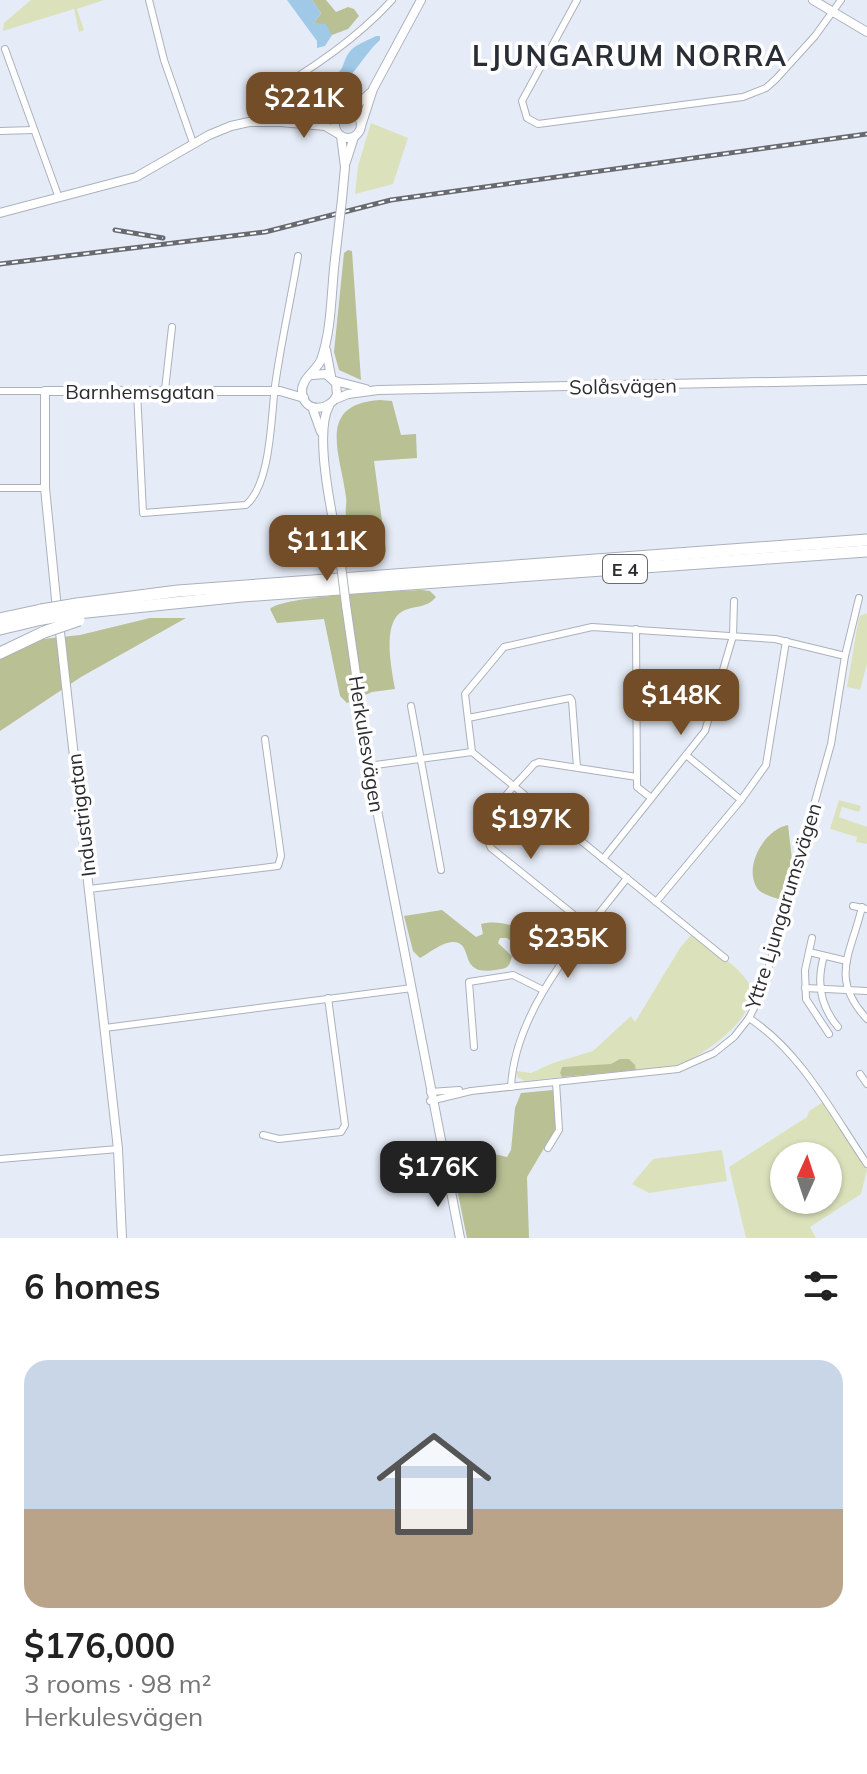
<!DOCTYPE html>
<meta charset="utf-8">
<style>
:root{--surface:#fff;--page:#f6f6f6;--text:#222;--muted:#767676;--line:#e0e0e0;--accent:#724d28}
body{margin:0;font-family:Mulish,sans-serif;background:var(--page);color:var(--text);height:100vh;display:flex;flex-direction:column;font-size:30px;white-space:nowrap}
*{box-sizing:border-box;margin:0}
p{font-size:26px;color:var(--muted)}
.icon{flex:none;width:44px;height:44px;fill:none;stroke:currentColor;stroke-width:2;stroke-linecap:round;stroke-linejoin:round}
.map{position:relative;height:1238px;overflow:hidden}
.drawer{display:flex;flex-direction:column;background:var(--surface);flex:1}
.drawer>*{flex:none}
.needle{width:52px;rotate:3deg}
.tools{position:absolute;left:770px;top:1142px;display:grid;gap:16px}
.tools a{display:grid;place-items:center;width:72px;height:72px;border-radius:50%;background:var(--surface);box-shadow:0 2px 6px #0004;font-size:40px}
.price{position:absolute;translate:-50% -68px;padding:0 18px;border-radius:16px;background:var(--accent);color:#fff;font-size:26px;line-height:52px;filter:drop-shadow(0 2px 4px #0008)}
.price::after{content:'';position:absolute;left:50%;top:48px;width:24px;height:18px;margin-left:-12px;background:inherit;clip-path:polygon(0 0,100% 0,50% 100%)}
.price.current{background:#222;color:#fff}
ul{padding:0;list-style:none}
li{display:grid;align-content:center;gap:16px;height:424px;padding:0 24px}
li+li{border-top:2px solid var(--line)}
li span{display:grid;place-items:center;height:248px;border-radius:24px;color:#555}
li>.icon{margin-inline-start:auto}
span .icon{width:144px;height:144px;fill:#fffc;stroke-width:1}
li b{font-size:34px}
h2{display:flex;justify-content:space-between;align-items:center;height:96px;padding:0 24px;font-size:34px}
.map>svg:first-child{display:block}
.green{fill:#dbe2bb;fill-rule:evenodd}
.forest{fill:#b9c094}
.water{fill:#9fc9e6}
.lines{fill:none;stroke-linecap:round;stroke-linejoin:round}
.street-casing{stroke:#abb1bb;stroke-width:8}
.secondary-casing{stroke:#abb1bb;stroke-width:10}
.highway-casing{stroke:#abb1bb;stroke-width:13}
.street{stroke:#fff;stroke-width:6}
.secondary{stroke:#fff;stroke-width:8}
.highway{stroke:#fff;stroke-width:11}
.rail-casing{stroke:#676a71;stroke-width:5}
.rail{stroke:#fff;stroke-width:2;stroke-dasharray:6;stroke-linecap:butt}
.secondary-bridge-casing{stroke:#abb1bb;stroke-width:10;stroke-linecap:butt}
.highway-bridge-casing{stroke:#abb1bb;stroke-width:13;stroke-linecap:butt}
.secondary-bridge{stroke:#fff;stroke-width:8}
.highway-bridge{stroke:#fff;stroke-width:11}
.labels{text-anchor:middle;dominant-baseline:central;stroke-width:7;stroke-linejoin:round;paint-order:stroke}
.shield{fill:#fff;stroke:#6a6b6e;stroke-width:2}
.shield-label{font-size:18px;font-weight:bold;fill:#2a2c30}
.street-label{font-size:20px;fill:#2a2c30;stroke:#fff}
.district-label{font-size:28px;font-weight:bold;letter-spacing:2px;fill:#292d36;stroke:#fff}
</style>
<div class="map">
<svg width="867" height="1238" viewBox="0 0 867 1238">
<rect width="100%" height="100%" fill="#e6ecf7"/>
<g class="green">
<path d="M31,0H104L77,9L84,30L79,32L74,9L3,31L4,23Z"/>
<path d="M371,123L408,138L393,184L355,194L358,166Z"/>
<path d="M867,613V664L860,690L847,687L858,622L860,616Z"/>
<path d="M839,800L861,806L859,812L842,807L839,817L867,827V844L856,842L857,837L830,829Z"/>
<path d="M691,935C708,948 736,963 748,982C767,1013 698,1061 673,1066C661,1069 648,1069 636,1070L635,1065L562,1067L560,1073L562,1077L525,1081L517,1077V1071L531,1073L553,1063L593,1051L631,1016L635,1022L680,948Z"/>
<path d="M823,1102L867,1170L861,1194L810,1227L816,1238H746L729,1167L807,1117L809,1111ZM784,1156H828V1200H784Z"/>
<path d="M722,1150L727,1181L649,1193L632,1184L653,1159Z"/>
</g>
<g class="forest">
<path d="M312,0H326L336,12L348,7L354,9L359,16L348,29L332,35L322,25L314,23L321,13Z"/>
<path d="M348,250L352,251L361,380L339,370L334,352L344,253Z"/>
<path d="M380,400L392,401L401,435L416,434L417,458L374,461L386,551L384,558L377,562L356,564C354,554 354,544 352,533C351,527 347,522 346,515C345,509 347,503 346,497C341,455 315,404 380,400Z"/>
<path d="M422,590L430,591L436,597C426,609 415,605 403,611C381,622 392,670 395,689L372,692L347,703L340,696L324,619L277,623L270,609C282,596 398,591 422,590Z"/>
<path d="M150,618H186L81,677L0,731V659L43,639L80,635Z"/>
<path d="M788,825L792,859L781,900C773,897 762,895 757,888C743,866 765,829 788,825Z"/>
<path d="M442,910L476,937L483,934L481,924C500,920 512,925 529,933L522,945H517L507,938H500L498,943L512,956C510,964 509,968 501,969C455,979 476,944 454,942C444,941 429,953 420,958L413,951L404,916Z"/>
<path d="M620,1059H629L635,1065L636,1070L562,1077L560,1073L562,1067L611,1064Z"/>
<path d="M553,1090L556,1128L527,1177L529,1238H467L450,1155L458,1145L507,1157L511,1150L515,1108L521,1093Z"/>
</g>
<g class="water">
<path d="M287,0H312L321,13L314,23L326,24L332,35L325,46L317,48V41Z"/>
<path d="M376,36H380V40C369,50 364,59 355,70C340,89 312,104 288,102C296,93 306,81 320,80V88L328,85L325,78C347,74 340,63 351,50C357,44 369,40 376,36Z"/>
</g>
<g class="lines">
<g class="street-casing">
<g id="street">
<path d="M149,0L164,60L193,143"/>
<path d="M577,0L522,101L527,118L538,124L743,97L766,88L776,79L815,36L841,0"/>
<path d="M5,49L59,198"/>
<path d="M251,104C302,76 353,43 392,0"/>
<path d="M0,131L34,130"/>
<path d="M165,390L172,327"/>
<path d="M0,391H45"/>
<path d="M137,391L143,513L246,505C271,484 271,417 275,386C281,342 291,299 298,256"/>
<path d="M0,488H45"/>
<path d="M636,629L637,787L650,797"/>
<path d="M638,684L719,687"/>
<path d="M411,706L441,870"/>
<path d="M468,718L570,698L572,701L577,767"/>
<path d="M472,752L465,694L504,647L592,627L775,639L841,655"/>
<path d="M686,755L741,800"/>
<path d="M368,766L472,752L725,958"/>
<path d="M603,859L705,731L733,636L734,601"/>
<path d="M89,889L278,866L281,856L265,739"/>
<path d="M656,902L741,800L766,765L786,641"/>
<path d="M853,906L867,909"/>
<path d="M862,907C851,954 829,978 867,1019"/>
<path d="M589,927L491,848C476,817 516,786 534,764L539,762L637,777"/>
<path d="M812,938L805,970L806,999L829,1034"/>
<path d="M809,952L847,961"/>
<path d="M824,956C816,983 820,1006 838,1027"/>
<path d="M805,988L867,991"/>
<path d="M749,1018C802,1053 832,1113 867,1164"/>
<path d="M105,1028L412,988"/>
<path d="M474,1047L469,982L513,975L543,990"/>
<path d="M860,1074L867,1084"/>
<path d="M511,1087C515,1008 581,938 627,878"/>
<path d="M430,1092L459,1090"/>
<path d="M430,1101L471,1091L678,1069L714,1053L734,1037L749,1018L761,994L831,744L845,656L859,598"/>
<path d="M263,1135L279,1139L341,1132L345,1125L328,998"/>
<path d="M548,1148L559,1130L556,1082"/>
<path d="M0,1159L118,1149"/>
</g>
</g>
<g class="secondary-casing">
<g id="secondary">
<path d="M813,0L867,32"/>
<path d="M349,112L370,93"/>
<circle cx="348" cy="125" r="13"/>
<path d="M310,121L339,115"/>
<path d="M361,126L373,89L421,0"/>
<path d="M341,136L345,167L342,199"/>
<path d="M346,162L354,137"/>
<path d="M0,213L136,177L209,135L231,126L249,122H281L325,126L337,133"/>
<path d="M326,350L331,376"/>
<path d="M312,375L326,374L336,383L337,395C330,411 304,414 302,392C301,379 316,371 321,360C332,329 331,292 335,259"/>
<path d="M335,381L366,389"/>
<path d="M336,399L348,394L378,390L867,380"/>
<path d="M329,406C313,435 334,523 340,557"/>
<path d="M312,407L321,432"/>
<path d="M346,605L371,779L460,1238"/>
<path d="M57,609L45,488V391H280L304,398"/>
<path d="M59,623L118,1149L122,1238"/>
</g>
</g>
<g class="highway-casing">
<g id="highway">
<path d="M77,604L178,591L867,540"/>
<path d="M77,613L242,596L867,551"/>
<path d="M0,619L41,610"/>
<path d="M0,629L42,619"/>
<path d="M0,653L44,632"/>
</g>
</g>
<use href="#street" class="street"/>
<use href="#secondary" class="secondary"/>
<use href="#highway" class="highway"/>
<g class="rail-casing">
<g id="rail">
<path d="M115,230L163,238"/>
<path d="M0,264L265,232L391,200L867,134"/>
</g>
</g>
<use href="#rail" class="rail"/>
<g class="secondary-bridge-casing">
<g id="secondary-bridge">
<path d="M335,259L342,199"/>
<path d="M340,557L346,605"/>
</g>
</g>
<g class="highway-bridge-casing">
<g id="highway-bridge">
<path d="M41,610L77,604"/>
<path d="M42,619L77,613"/>
<path d="M44,632L79,620"/>
</g>
</g>
<use href="#secondary-bridge" class="secondary-bridge"/>
<use href="#highway-bridge" class="highway-bridge"/>
</g>
<g class="labels">
<rect class="shield" x="603" y="555" width="44" height="28" rx="6"/>
<g class="shield-label">
<text x="625" y="569">E 4</text>
</g>
<g class="street-label">
<text transform="translate(623 386) rotate(-1)">Solåsvägen</text>
<text x="140" y="391">Barnhemsgatan</text>
<text transform="translate(367 744) rotate(81)">Herkulesvägen</text>
<text transform="translate(81 815) rotate(-97)">Industrigatan</text>
<text transform="translate(783 906) rotate(-73)">Yttre Ljungarumsvägen</text>
</g>
<g class="district-label">
<text x="630" y="55">LJUNGARUM NORRA</text>
</g>
</g>
</svg>
<div class="tools">
<a><svg class="needle" viewBox="-14 -14 28 28"><path d="M0-13l5 13h-10z" fill="#e53935"/><path d="M0 13l5-13h-10z" fill="#767676"/></svg></a>
</div>
<b class="price" style="left:304px;top:140px">$221K</b>
<b class="price" style="left:327px;top:583px">$111K</b>
<b class="price" style="left:681px;top:737px">$148K</b>
<b class="price" style="left:531px;top:861px">$197K</b>
<b class="price" style="left:568px;top:980px">$235K</b>
<b class="price current" style="left:438px;top:1209px">$176K</b>
</div>
<section class="drawer">
<h2>6 homes<svg class="icon" aria-label="filters" viewBox="0 0 24 24"><path d="M4 7h16M4 17h16"/><circle cx="9" cy="7" r="2"/><circle cx="15" cy="17" r="2"/></svg></h2>
<ul>
<li><span style="background:linear-gradient(#c9d6e8 60%,#b9a48a 0)"><svg class="icon" aria-label="home" viewBox="0 0 24 24"><path d="M3 11l9-7 9 7M6 9v11h12V9"/></svg></span><div><b>$176,000</b><p>3 rooms · 98 m²</p><p>Herkulesvägen</p></div></li>
</ul>
</section>
